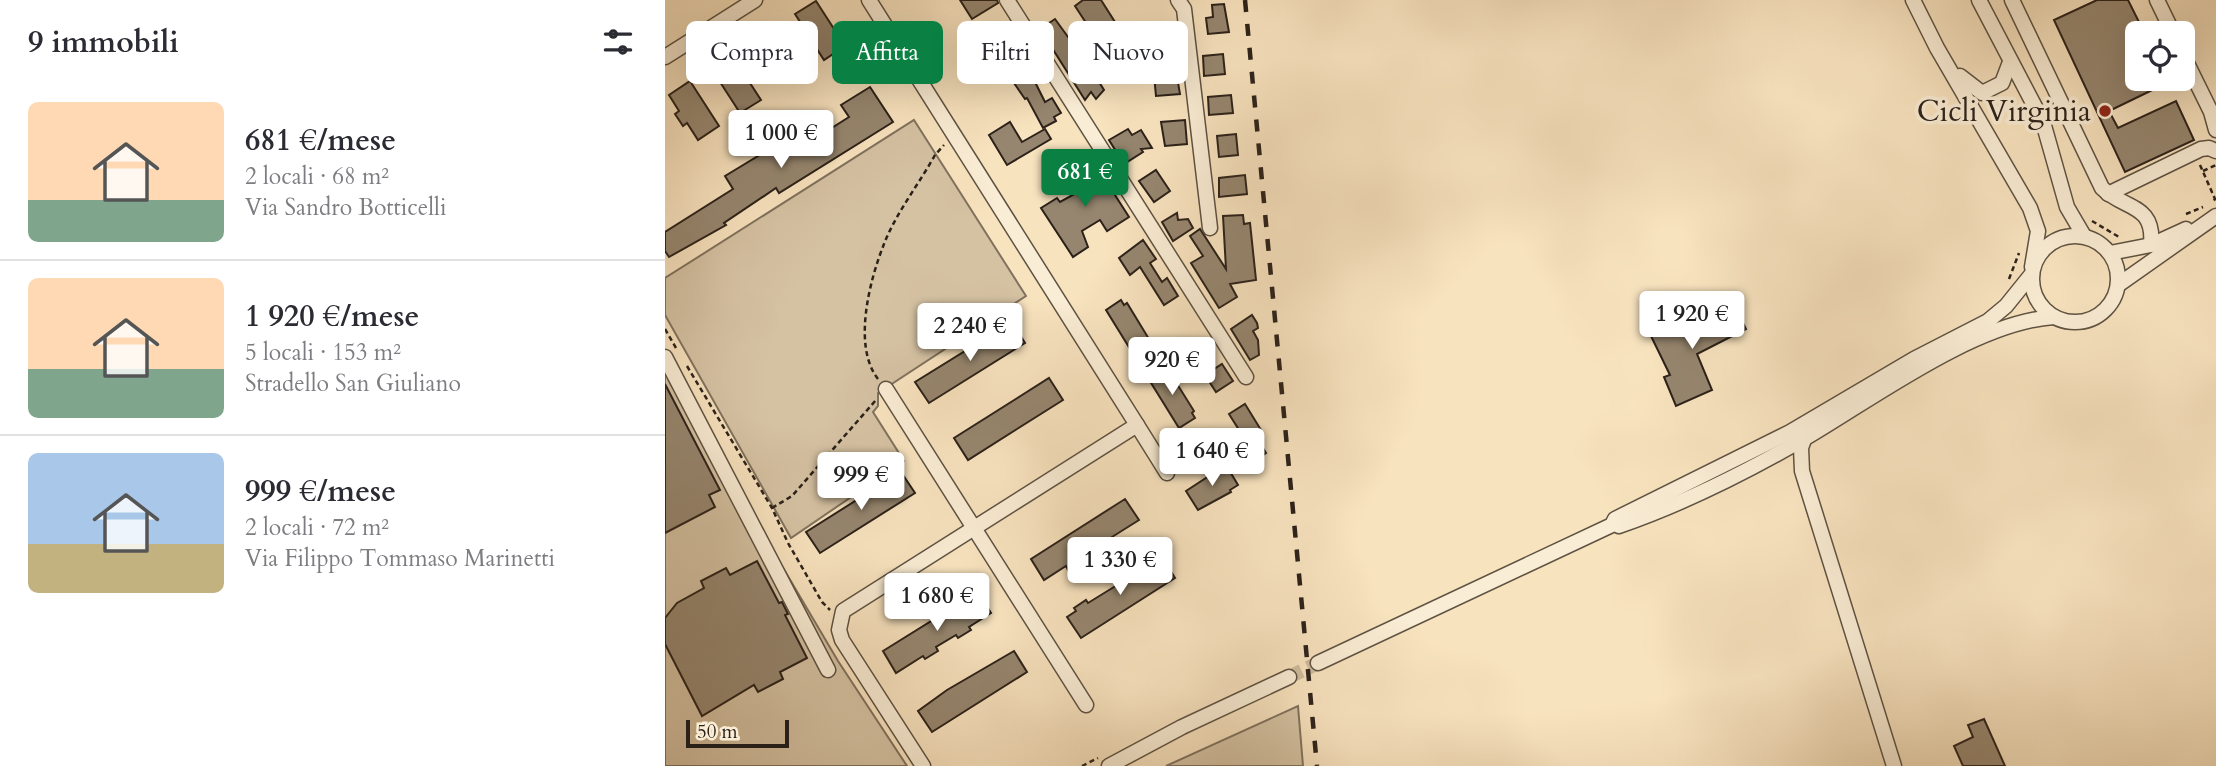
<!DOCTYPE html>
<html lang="it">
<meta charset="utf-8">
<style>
:root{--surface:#fff;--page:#f7f7f7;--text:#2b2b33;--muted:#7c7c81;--line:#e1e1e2;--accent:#0b8043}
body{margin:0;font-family:Cardo,serif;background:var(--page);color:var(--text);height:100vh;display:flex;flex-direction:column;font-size:26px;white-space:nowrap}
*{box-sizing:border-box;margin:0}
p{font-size:23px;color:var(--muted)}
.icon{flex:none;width:38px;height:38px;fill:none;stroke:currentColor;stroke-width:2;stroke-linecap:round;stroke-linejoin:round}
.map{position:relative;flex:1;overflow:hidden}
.panel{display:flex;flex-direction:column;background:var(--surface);width:665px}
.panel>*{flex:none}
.banner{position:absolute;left:21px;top:21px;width:665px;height:63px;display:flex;gap:14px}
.tools{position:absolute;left:1460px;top:21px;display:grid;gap:14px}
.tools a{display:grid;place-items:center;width:70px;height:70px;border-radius:10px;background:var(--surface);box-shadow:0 7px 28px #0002;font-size:35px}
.scale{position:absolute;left:21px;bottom:18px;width:103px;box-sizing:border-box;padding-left:7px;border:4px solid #2b2119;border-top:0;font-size:19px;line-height:24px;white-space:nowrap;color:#2b2119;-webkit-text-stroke:5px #faedd5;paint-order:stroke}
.price{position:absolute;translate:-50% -60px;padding:0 16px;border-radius:7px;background:#fff;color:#222;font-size:23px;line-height:46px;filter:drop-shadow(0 2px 4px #0008)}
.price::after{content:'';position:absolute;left:50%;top:42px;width:21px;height:16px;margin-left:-10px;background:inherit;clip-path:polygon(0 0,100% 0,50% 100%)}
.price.selected{background:var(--accent);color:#fff}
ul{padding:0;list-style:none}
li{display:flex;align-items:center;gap:21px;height:175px;padding:0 28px}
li+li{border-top:2px solid var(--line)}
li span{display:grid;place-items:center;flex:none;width:196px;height:140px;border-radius:10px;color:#555}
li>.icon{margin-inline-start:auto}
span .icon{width:84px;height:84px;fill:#fffc;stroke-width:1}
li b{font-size:30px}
h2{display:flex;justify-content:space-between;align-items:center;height:84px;padding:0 28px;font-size:30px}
.chip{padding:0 24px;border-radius:10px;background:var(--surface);box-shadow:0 7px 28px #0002;font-size:24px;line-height:63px}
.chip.selected{background:var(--accent);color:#fff}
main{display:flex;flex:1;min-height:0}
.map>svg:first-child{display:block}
.green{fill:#d5c2a3;stroke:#80725e;stroke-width:2}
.building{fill:#96866f;stroke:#2b2119;stroke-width:2}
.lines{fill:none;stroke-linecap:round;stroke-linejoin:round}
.minor-tunnel{stroke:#cfbc9e;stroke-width:14;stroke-dasharray:14 7;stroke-linecap:butt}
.minor-casing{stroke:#5e5242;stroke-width:17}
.path{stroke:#2b2119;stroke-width:2.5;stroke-dasharray:5 3.5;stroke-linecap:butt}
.minor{stroke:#faedd5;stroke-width:14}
.rail{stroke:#2b2119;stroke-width:4.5;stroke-dasharray:12 12;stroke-linecap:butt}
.poi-dot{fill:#8f2418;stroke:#faedd5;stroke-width:2.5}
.labels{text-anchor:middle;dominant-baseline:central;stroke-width:7;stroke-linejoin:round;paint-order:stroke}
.poi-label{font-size:30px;fill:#2b2119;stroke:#faedd5;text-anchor:end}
</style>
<main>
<section class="panel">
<h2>9 immobili<svg class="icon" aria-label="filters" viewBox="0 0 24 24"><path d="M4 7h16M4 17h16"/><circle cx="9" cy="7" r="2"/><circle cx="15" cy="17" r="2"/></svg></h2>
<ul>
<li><span style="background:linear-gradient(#ffd9b3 70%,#7fa58c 0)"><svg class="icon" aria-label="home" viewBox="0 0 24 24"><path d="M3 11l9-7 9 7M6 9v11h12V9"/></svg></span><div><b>681 €/mese</b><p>2 locali · 68 m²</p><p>Via Sandro Botticelli</p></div></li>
<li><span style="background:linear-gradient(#ffd9b3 65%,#7fa58c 0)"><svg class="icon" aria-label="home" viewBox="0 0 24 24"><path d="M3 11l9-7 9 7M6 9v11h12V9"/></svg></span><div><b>1 920 €/mese</b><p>5 locali · 153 m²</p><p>Stradello San Giuliano</p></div></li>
<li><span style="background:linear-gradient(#a9c7e8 65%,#c2b280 0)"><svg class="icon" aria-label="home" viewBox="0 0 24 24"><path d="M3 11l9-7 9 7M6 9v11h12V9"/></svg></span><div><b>999 €/mese</b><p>2 locali · 72 m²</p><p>Via Filippo Tommaso Marinetti</p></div></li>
</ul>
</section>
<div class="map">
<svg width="1551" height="766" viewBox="0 0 1551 766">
<rect width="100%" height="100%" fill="#f8e3bf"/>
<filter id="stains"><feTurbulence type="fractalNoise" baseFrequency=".00286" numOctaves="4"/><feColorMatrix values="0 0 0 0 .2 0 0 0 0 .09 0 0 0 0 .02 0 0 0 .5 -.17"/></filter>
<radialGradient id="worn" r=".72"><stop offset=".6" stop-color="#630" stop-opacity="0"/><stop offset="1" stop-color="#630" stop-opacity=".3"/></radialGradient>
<g class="green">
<path d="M249,120L361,296L213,393V406L208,412L239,461L126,538L0,315V278Z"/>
<path d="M0,368L173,661L242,766H0Z"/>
<path d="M633,706L638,766H501Z"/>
</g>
<g class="building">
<path d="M295,0H332L333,3L307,19Z"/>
<path d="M418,0H436L464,44L444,58L410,6Z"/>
<path d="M1432,0H1463L1476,26L1470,29L1472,79H1510L1444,111L1453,128L1511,101L1529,140L1460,172L1389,20Z"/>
<path d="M151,1L180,46L159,60L148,43L144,46L136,34L141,31L130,14Z"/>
<path d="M559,4L564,32L543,34L541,18L548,17L547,5Z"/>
<path d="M390,19L424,66L441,55L447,66L431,77L439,90L431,99L426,92L420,100L375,29Z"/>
<path d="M344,27L373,77L369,80L380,102L387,98L396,113L389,117L391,121L378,128L362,98L360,99L349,83L354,80L343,61L330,68L323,56L333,51L327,40Z"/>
<path d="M67,54L78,71L82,68L90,80L85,83L96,100L75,113L46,68Z"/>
<path d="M558,54L560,74L539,76L538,56Z"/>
<path d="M509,59L515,94L491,96L489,75L500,73L499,61Z"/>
<path d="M25,81L54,126L33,140L22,123L18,126L10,114L14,111L4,95Z"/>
<path d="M205,87L228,122L114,193L111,188L59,223L61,225L4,257L0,251V232L68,189L60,176L116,142L124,155L184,117L176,105Z"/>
<path d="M566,95L568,113L544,115L543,97Z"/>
<path d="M520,120L522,144L500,146L496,122Z"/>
<path d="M345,122L357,142L380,129L386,139L342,165L324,135Z"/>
<path d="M463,129L467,135L476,130L487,148L476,149L478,152L459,164L444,140Z"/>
<path d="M571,134L573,155L554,157L552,136Z"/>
<path d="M427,159L464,217L442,231L435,220L417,231L423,247L408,257L376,208L392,198L395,202L415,191L414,188L420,184L411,169Z"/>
<path d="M491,170L505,191L489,202L474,181Z"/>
<path d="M580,175L582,194L554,197V178Z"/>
<path d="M512,213L513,220L523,219L528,228L508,241L497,222Z"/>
<path d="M578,215L579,224L585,223L591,280L565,284L572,297L554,308L526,263L538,256L525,236L535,229L561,269L558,216Z"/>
<path d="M478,240L491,259L485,263L497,282L502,278L513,296L499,305L475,267L465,275L454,258Z"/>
<path d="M456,300L459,305L462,303L487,344L485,345L488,350L472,360L441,310Z"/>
<path d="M1052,305L1061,321L1074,315L1081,329L1032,354L1047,390L1011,406L999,377L1005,375L984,332L1000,324L1004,330Z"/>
<path d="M587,315L592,323L593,328L588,331L593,340L594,355L585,360L566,329Z"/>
<path d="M347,322L360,343L264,403L250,382Z"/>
<path d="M557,364L568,381L551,392L540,375Z"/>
<path d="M498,368L502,373L504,371L529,411L527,413L530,418L514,428L483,378Z"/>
<path d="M384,378L398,400L303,460L289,438Z"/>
<path d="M0,384L55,490L44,495L50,507L0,533Z"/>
<path d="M580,404L596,430L590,435L601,453L590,461L584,456L579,460L572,447L581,441L564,414Z"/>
<path d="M561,465L573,485L565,490L566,492L533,510L521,491Z"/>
<path d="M236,472L250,493L155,553L141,532Z"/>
<path d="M460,499L474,520L447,537L449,541L436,549L434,545L413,558L416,562L403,570L401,566L379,580L366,559Z"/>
<path d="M497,557L510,578L416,638L402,617L411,611L409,608L421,600L423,603L457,582L455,578L468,571L470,574Z"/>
<path d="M92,561L114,603L117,602L123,614L120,615L142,658L115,672L118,679L93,692L89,685L37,716L0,644V618L12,603L39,588L36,581L61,568L65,575Z"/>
<path d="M313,592L326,613L304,627L306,630L293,638L291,635L271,647L273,651L260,659L258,656L231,673L218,651Z"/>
<path d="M349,651L362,672L267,732L253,711L282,690Z"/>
<path d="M1319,719L1340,766H1298L1289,746L1308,737L1303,725Z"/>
</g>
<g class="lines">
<path class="minor-tunnel" d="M624,677L653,663"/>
<g class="minor-casing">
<g id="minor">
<path d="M204,0L472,425L178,611L174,630L177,640L258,766"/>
<path d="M342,0L581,377"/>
<path d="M513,0L519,9L545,228"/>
<path d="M1248,0L1272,48L1365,208L1373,231L1367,267"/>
<path d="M1314,0L1378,122L1402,207L1419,236"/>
<path d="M1347,0L1437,188C1459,210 1490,203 1486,245"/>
<path d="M1492,0L1508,33"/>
<path d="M1517,53L1546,112L1551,130"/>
<path d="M0,57L90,0"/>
<path d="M1295,76L1317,93L1337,83L1345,62"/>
<path d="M1443,194L1536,149L1544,148L1551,151"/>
<circle cx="1410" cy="279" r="43"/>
<path d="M1445,253L1486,245L1521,229"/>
<path d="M1453,285L1551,216"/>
<path d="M0,357L163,670"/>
<path d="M221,389L421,705"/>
<path d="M472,425L502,473"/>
<path d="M1141,434L1136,448L1137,471L1229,766"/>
<path d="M954,526C1020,503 1082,472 1142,437C1210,397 1311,322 1389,317"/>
<path d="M653,663L947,525L950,519L1125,432L1249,359L1323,321L1341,306L1366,275"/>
<path d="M444,766L517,727L624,677"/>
</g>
</g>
<g class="path">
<path d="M1535,165L1550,199L1547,203"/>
<path d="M1538,171L1551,165"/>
<path d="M1521,214L1538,207"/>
<path d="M1427,221L1454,237"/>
<path d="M1344,279L1354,253"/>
<path d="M0,329L11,348"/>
<path d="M22,366L107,508L123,543L157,602L165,610"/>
<path d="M213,379C187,346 205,279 219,244C231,213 254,184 270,155L279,145"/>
<path d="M107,508L127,496L211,400"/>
<path d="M417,766L433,758"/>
</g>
<use href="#minor" class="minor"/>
<path class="rail" d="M580,0L652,766"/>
</g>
<circle class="poi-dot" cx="1440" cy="111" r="7"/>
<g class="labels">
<g class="poi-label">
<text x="1426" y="111">Cicli Virginia</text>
</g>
</g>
<rect width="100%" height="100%" filter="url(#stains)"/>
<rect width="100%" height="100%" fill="url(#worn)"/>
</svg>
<div class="tools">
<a><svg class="icon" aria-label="locate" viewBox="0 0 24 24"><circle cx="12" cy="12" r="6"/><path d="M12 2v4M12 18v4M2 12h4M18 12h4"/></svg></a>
</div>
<div class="scale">50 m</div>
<b class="price" style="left:116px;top:170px">1 000 €</b>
<b class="price selected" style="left:420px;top:209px">681 €</b>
<b class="price" style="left:1027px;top:351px">1 920 €</b>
<b class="price" style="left:305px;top:363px">2 240 €</b>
<b class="price" style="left:507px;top:397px">920 €</b>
<b class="price" style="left:547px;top:488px">1 640 €</b>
<b class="price" style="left:196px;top:512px">999 €</b>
<b class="price" style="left:455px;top:597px">1 330 €</b>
<b class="price" style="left:272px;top:633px">1 680 €</b>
<div class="banner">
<a class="chip">Compra</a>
<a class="chip selected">Affitta</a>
<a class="chip">Filtri</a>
<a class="chip">Nuovo</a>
</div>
</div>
</main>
